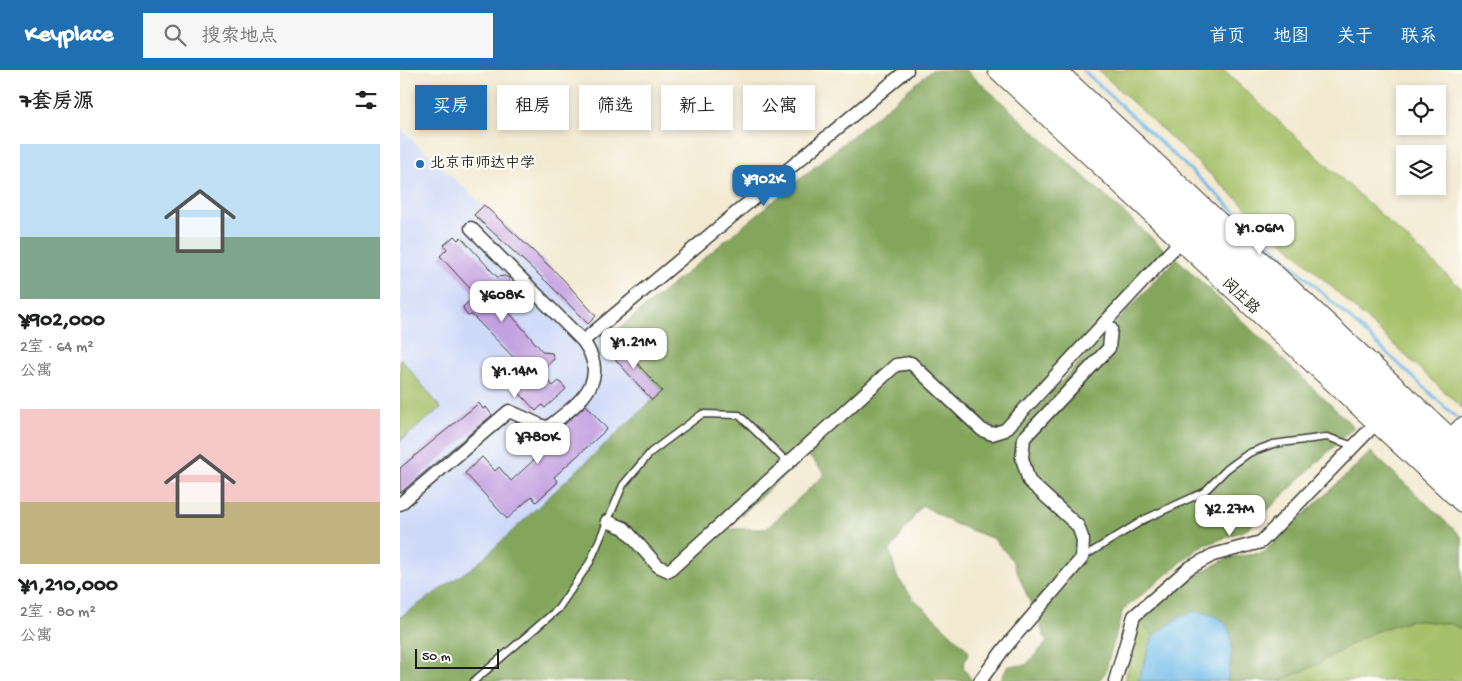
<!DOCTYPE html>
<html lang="zh">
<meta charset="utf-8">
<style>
:root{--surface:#fff;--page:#f6f6f6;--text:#202124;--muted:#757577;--accent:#1f6fb2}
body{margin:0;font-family:"Gochi Hand","LXGW WenKai TC",sans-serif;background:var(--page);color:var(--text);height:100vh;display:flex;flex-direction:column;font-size:19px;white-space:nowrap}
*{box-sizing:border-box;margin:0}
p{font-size:16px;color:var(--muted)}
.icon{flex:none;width:28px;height:28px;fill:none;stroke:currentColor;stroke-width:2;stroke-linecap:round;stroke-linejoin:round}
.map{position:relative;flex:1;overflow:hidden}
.drawer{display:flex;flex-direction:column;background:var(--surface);width:400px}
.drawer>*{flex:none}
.top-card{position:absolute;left:15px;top:15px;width:475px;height:45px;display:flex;gap:10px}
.controls{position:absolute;left:996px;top:15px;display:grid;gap:10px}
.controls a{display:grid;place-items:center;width:50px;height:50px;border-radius:0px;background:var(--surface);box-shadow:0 2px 8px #0003;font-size:25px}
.scale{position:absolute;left:15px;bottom:12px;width:84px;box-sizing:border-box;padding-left:5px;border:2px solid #1c1c1c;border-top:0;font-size:14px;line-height:18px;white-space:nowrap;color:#1c1c1c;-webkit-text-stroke:4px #fdfcf7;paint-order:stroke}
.price{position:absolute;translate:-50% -42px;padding:0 11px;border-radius:10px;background:#fff;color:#222;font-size:16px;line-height:32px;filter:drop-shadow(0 1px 2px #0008)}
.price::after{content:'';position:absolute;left:50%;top:30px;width:15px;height:11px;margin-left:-8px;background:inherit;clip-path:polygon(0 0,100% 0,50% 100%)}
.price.selected{background:var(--accent);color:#fff}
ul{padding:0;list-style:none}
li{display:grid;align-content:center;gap:10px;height:265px;padding:0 20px}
li span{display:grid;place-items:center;height:155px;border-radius:0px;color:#555}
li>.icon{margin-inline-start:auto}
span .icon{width:90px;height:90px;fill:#fffc;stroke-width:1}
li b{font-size:21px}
h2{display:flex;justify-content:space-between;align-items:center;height:60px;padding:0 20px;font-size:21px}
.pill{padding:0 18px;border-radius:0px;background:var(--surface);box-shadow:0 2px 8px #0003;font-size:18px;line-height:45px}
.pill.selected{background:var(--accent);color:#fff}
header{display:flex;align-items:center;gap:30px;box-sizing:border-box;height:70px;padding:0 25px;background:var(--accent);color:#fff}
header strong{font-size:24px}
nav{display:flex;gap:28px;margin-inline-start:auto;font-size:18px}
.search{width:350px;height:45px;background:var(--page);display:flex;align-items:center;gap:12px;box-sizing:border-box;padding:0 18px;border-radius:0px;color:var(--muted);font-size:19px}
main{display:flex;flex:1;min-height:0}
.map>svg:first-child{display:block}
.built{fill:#cfdaf9}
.green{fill:#a4c067;stroke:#606e42}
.forest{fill:#83a65c;stroke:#50613c;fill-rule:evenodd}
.water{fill:#70bbe9;stroke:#466c82}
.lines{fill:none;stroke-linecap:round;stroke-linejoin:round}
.stream{stroke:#70bbe9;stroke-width:3}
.building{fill:#c4a2e1}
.lane-casing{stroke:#3c3b37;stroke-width:9}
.street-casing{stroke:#3c3b37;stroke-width:15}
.secondary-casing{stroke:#3c3b37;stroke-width:20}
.lane{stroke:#fff;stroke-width:6}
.street{stroke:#fff;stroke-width:12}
.secondary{stroke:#fff;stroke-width:18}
.poi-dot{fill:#1f6fb2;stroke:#fdfcf7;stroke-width:2}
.labels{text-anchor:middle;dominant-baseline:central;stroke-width:4.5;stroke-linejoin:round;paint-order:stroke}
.poi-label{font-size:15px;fill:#1c1c1c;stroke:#fdfcf7;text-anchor:start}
.street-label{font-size:15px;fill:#1c1c1c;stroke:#fdfcf7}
</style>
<header>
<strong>Keyplace</strong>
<div class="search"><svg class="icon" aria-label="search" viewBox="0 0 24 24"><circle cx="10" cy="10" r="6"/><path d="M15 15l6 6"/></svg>搜索地点</div>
<nav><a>首页</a><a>地图</a><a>关于</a><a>联系</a></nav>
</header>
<main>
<section class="drawer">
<h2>7套房源<svg class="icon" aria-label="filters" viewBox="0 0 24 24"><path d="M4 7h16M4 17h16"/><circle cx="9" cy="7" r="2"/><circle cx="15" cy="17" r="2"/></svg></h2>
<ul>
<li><span style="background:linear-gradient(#bfe0f5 60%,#7fa58c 0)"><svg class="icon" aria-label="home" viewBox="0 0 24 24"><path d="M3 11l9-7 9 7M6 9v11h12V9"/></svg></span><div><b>¥902,000</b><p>2室 · 64 m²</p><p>公寓</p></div></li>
<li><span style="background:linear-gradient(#f6c9c9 60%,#c2b280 0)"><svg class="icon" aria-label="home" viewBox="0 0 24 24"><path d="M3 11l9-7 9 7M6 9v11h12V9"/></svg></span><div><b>¥1,210,000</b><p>2室 · 80 m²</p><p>公寓</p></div></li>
</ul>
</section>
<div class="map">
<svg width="1062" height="611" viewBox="0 0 1062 611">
<rect width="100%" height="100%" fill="#fdfcf7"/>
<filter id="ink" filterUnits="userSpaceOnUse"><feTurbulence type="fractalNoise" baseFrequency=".02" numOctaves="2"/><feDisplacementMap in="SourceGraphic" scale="10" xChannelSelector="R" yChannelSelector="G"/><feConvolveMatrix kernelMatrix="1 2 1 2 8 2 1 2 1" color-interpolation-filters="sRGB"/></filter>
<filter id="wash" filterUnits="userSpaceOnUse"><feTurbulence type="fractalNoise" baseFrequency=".0096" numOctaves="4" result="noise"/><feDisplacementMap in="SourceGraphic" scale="20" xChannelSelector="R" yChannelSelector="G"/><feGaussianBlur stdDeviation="1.12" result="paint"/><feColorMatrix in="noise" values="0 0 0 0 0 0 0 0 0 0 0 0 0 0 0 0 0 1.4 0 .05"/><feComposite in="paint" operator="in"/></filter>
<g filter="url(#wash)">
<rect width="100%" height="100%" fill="#f3e9d0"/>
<path class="built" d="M0,58L163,210L262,321L77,494L0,547Z"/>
<g class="green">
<path d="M698,0H823L1062,219V338Z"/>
<path d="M0,288L41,338L0,371Z"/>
<path d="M971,382L1062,467V611H725L739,550L796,505L828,488L863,483Z"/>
</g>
<g class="forest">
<path d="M532,0H566L765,180L608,369L776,188L954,357L848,459L800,477L723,540L705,603L698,611H600L608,596L626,595L647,572L612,490L594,469L555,454L522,435L490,481L497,507L513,528L569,581L563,597L572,611H0V547L77,494L262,321L211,265ZM407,384L425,404L366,459H326Z"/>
<path d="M971,382L1062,467V560L1051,554L1010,550L971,563L916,595L880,611H827C833,586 834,571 820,549L779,548L753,566L739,550L796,505L828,488L863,483Z"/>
</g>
<path class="water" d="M796,541C803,543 813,545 819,548C838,559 831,594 827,611H738L753,566L779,548Z"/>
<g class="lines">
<path class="stream" d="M683,0L1061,352"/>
</g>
<g id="blocks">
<g class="building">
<path d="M84,135L163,209L196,246L188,254L150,215L74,145Z"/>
<path d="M54,166L58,170L61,167L97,207L105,206L109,208V215L96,227L143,282L152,283L154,289L140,302L153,316L159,311L166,319L145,338L142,335L136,341L112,315L111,310L124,298L72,245L68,246L65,242L63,237L76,225L40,186L47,179L44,175Z"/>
<path d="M216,270L262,321L252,330L206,279Z"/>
<path d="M79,333L83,339L86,337L92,345L0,423V398Z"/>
<path d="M186,335L207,359L154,407L158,412L136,432L132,426L107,449L65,403L82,387L95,401L99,397L111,411L149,376L145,372Z"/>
</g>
</g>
</g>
<g filter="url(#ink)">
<use href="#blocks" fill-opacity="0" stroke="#3c3b37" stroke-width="1"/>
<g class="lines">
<g class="lane-casing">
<g id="lane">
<path d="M683,487L745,449L804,422L827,399L849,383L873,374L927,367L954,376"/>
<path d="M74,611L158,539L190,492L223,415L251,382L302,344L339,345L388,393"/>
</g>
</g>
<g class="street-casing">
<g id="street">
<path d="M71,158L183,271"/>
<path d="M0,434L109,341L147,358C176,335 213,312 183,271L507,0"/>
<path d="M207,451L224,458L258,496L269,501L496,295L511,293L582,360L592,364L605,360L786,165"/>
<path d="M580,611L603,580L682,488L683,470L678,456L629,411L622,388L624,368L709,278L711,259L705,252"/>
<path d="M715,611L734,546L789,498L813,485L861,472L982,347"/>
</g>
</g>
<g class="secondary-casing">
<g id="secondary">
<path d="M597,0L1062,433"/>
<path d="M616,0L1062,415"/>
<path d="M636,0L1062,396"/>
<path d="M657,0L1062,378"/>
<path d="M1043,377L1062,357"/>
</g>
</g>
<use href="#lane" class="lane"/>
<use href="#street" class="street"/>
<use href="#secondary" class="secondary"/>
</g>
</g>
<circle class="poi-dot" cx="20" cy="94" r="5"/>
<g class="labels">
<g class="poi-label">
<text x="30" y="94">北京市师达中学</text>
</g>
<g class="street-label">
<text transform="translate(840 227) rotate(43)">闵庄路</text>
</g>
</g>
</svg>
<div class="controls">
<a><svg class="icon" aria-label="locate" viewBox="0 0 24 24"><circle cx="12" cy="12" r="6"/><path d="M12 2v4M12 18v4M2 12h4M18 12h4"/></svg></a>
<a><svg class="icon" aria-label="layers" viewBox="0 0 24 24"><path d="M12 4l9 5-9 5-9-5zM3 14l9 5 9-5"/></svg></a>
</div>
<div class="scale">50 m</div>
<b class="price selected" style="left:364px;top:137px">¥902K</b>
<b class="price" style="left:860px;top:186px">¥1.06M</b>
<b class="price" style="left:102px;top:253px">¥608K</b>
<b class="price" style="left:234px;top:300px">¥1.21M</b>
<b class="price" style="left:115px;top:329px">¥1.14M</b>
<b class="price" style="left:138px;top:395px">¥780K</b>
<b class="price" style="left:830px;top:467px">¥2.27M</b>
<div class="top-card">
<a class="pill selected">买房</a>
<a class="pill">租房</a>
<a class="pill">筛选</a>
<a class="pill">新上</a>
<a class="pill">公寓</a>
</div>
</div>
</main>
